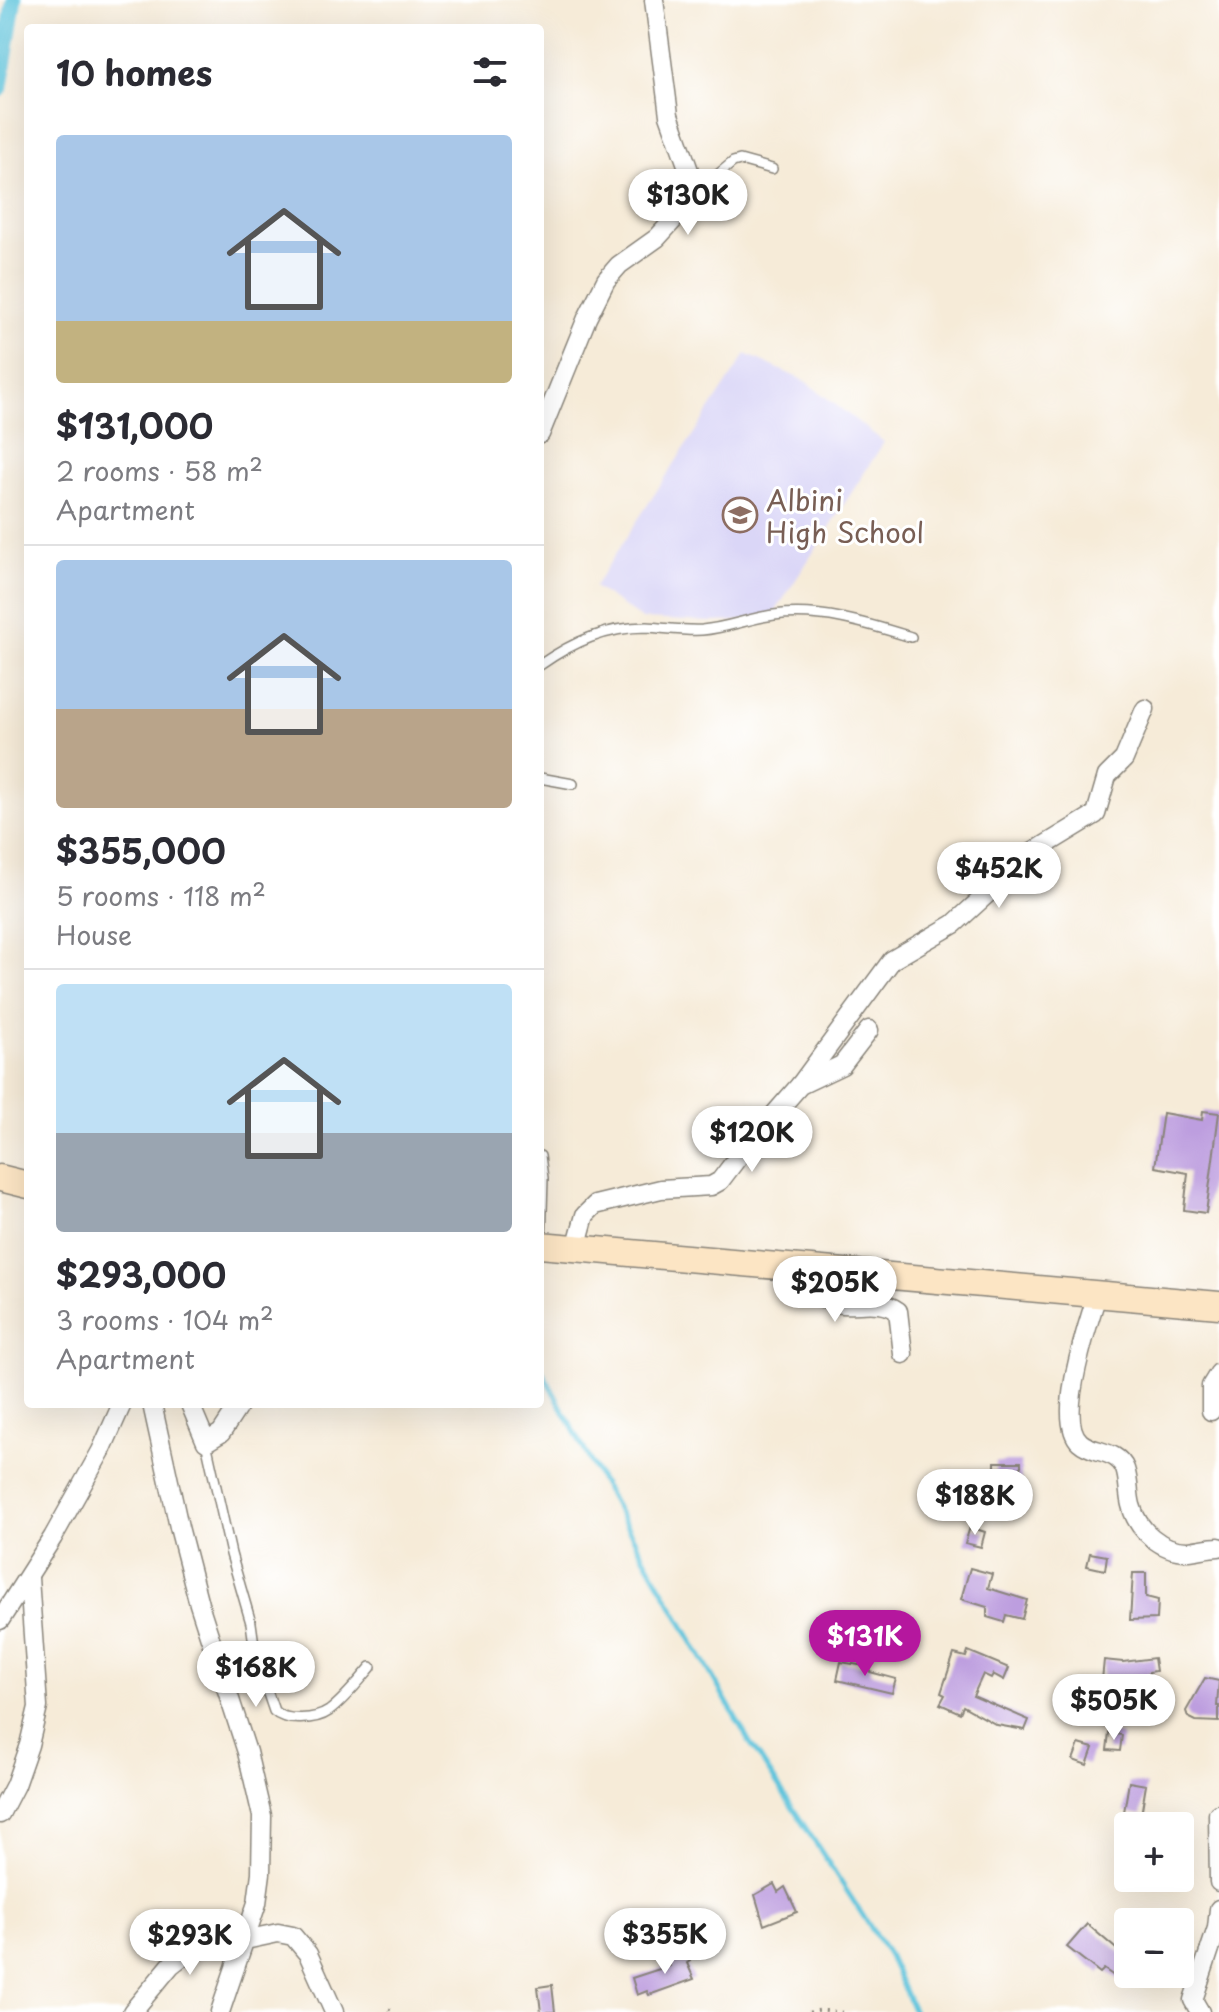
<!DOCTYPE html>
<meta charset="utf-8">
<style>
:root{--surface:#fff;--page:#f2f2f3;--text:#2b2b33;--muted:#7c7c81;--line:#e1e1e2;--accent:#b5179e}
body{margin:0;font-family:"Playpen Sans",sans-serif;background:var(--page);color:var(--text);height:100vh;display:flex;flex-direction:column;font-size:30px;white-space:nowrap}
*{box-sizing:border-box;margin:0}
p{font-size:26px;color:var(--muted)}
.icon{flex:none;width:44px;height:44px;fill:none;stroke:currentColor;stroke-width:2;stroke-linecap:round;stroke-linejoin:round}
.map{position:relative;flex:1;overflow:hidden}
.panel{position:absolute;left:24px;top:24px;width:520px;height:1384px;display:flex;flex-direction:column;background:var(--surface);border-radius:8px;box-shadow:0 8px 32px #0002}
.panel>*{flex:none}
.buttons{position:absolute;left:1114px;top:1812px;display:grid;gap:16px}
.buttons a{display:grid;place-items:center;width:80px;height:80px;border-radius:8px;background:var(--surface);box-shadow:0 8px 32px #0002;font-size:40px}
.price{position:absolute;translate:-50% -68px;padding:0 18px;border-radius:28px;background:#fff;color:#222;font-size:26px;line-height:52px;filter:drop-shadow(0 2px 4px #0008)}
.price::after{content:'';position:absolute;left:50%;top:48px;width:24px;height:18px;margin-left:-12px;background:inherit;clip-path:polygon(0 0,100% 0,50% 100%)}
.price.current{background:var(--accent);color:#fff}
ul{padding:0;list-style:none}
li{display:grid;align-content:center;gap:16px;height:424px;padding:0 32px}
li+li{border-top:2px solid var(--line)}
li span{display:grid;place-items:center;height:248px;border-radius:8px;color:#555}
li>.icon{margin-inline-start:auto}
span .icon{width:144px;height:144px;fill:#fffc;stroke-width:1}
li b{font-size:34px}
h2{display:flex;justify-content:space-between;align-items:center;height:96px;padding:0 32px;font-size:34px}
.map>svg:first-child{display:block}
.built{fill:#dad6f7}
.lines{fill:none;stroke-linecap:round;stroke-linejoin:round}
.stream{stroke:#5fc4dc;stroke-width:5}
.canal{stroke:#5fc4dc;stroke-width:16}
.building{fill:#bd9edf}
.lane-casing{stroke:#89847a;stroke-width:12}
.street-casing{stroke:#89847a;stroke-width:21}
.secondary-casing{stroke:#89847a;stroke-width:29}
.path{stroke:#89847a;stroke-width:3;stroke-dasharray:2 6;stroke-linecap:butt}
.lane{stroke:#fff;stroke-width:9}
.street{stroke:#fff;stroke-width:18}
.secondary{stroke:#fce5c4;stroke-width:26}
.labels{text-anchor:middle;dominant-baseline:central;stroke-width:6;stroke-linejoin:round;paint-order:stroke}
.education-label{font-size:28px;fill:#785e54;stroke:#fff;text-anchor:start}
</style>
<div class="map">
<svg width="1219" height="2012" viewBox="0 0 1219 2012">
<rect width="100%" height="100%" fill="#fff"/>
<filter id="ink" filterUnits="userSpaceOnUse"><feTurbulence type="fractalNoise" baseFrequency=".0125" numOctaves="2"/><feDisplacementMap in="SourceGraphic" scale="16" xChannelSelector="R" yChannelSelector="G"/><feConvolveMatrix kernelMatrix="1 2 1 2 8 2 1 2 1" color-interpolation-filters="sRGB"/></filter>
<filter id="wash" filterUnits="userSpaceOnUse"><feTurbulence type="fractalNoise" baseFrequency=".006" numOctaves="4" result="noise"/><feDisplacementMap in="SourceGraphic" scale="32" xChannelSelector="R" yChannelSelector="G"/><feGaussianBlur stdDeviation="1.8" result="paint"/><feColorMatrix in="noise" values="0 0 0 0 0 0 0 0 0 0 0 0 0 0 0 0 0 1.4 0 .05"/><feComposite in="paint" operator="in"/></filter>
<g filter="url(#wash)">
<rect width="100%" height="100%" fill="#f6ebd8"/>
<path class="built" d="M746,354L805,381L884,442L770,620L712,622L642,619L594,587Z"/>
<g class="lines">
<path class="stream" d="M540,1367L601,1481L749,1741L888,1954L914,2012"/>
<path class="canal" d="M0,89L14,0"/>
</g>
<g id="blocks">
<g class="building">
<path d="M1203,1111L1219,1113L1206,1213L1184,1210L1188,1173L1155,1167L1163,1113L1202,1120Z"/>
<rect x="995" y="1462" width="26" height="31"/>
<path d="M970,1527L985,1532L981,1547L965,1543Z"/>
<path d="M1090,1553L1107,1556L1105,1570L1087,1566Z"/>
<path d="M970,1568L992,1574L988,1588L1027,1600L1022,1619L1006,1615L1004,1622L987,1617V1607L961,1599Z"/>
<path d="M1133,1573H1146V1597L1158,1600L1157,1619L1130,1620Z"/>
<path d="M968,1651L1009,1668L1004,1680L993,1674L991,1678L983,1674L973,1696L1029,1720L1025,1730L997,1725L963,1706L960,1713L940,1704L945,1695L941,1693L954,1654L966,1657Z"/>
<path d="M1154,1658L1156,1671L1149,1672L1145,1690L1117,1681L1102,1680L1104,1660L1123,1662Z"/>
<path d="M841,1662L871,1667L870,1672L896,1679L892,1693L837,1680Z"/>
<path d="M1205,1678L1219,1681L1217,1706H1219V1722L1196,1721L1188,1717L1186,1711Z"/>
<path d="M1153,1695L1154,1714L1137,1715V1696Z"/>
<path d="M1109,1733L1122,1735L1120,1751L1107,1750Z"/>
<path d="M1079,1744L1093,1748L1087,1765L1073,1760Z"/>
<path d="M1129,1782L1146,1785L1141,1815L1124,1812Z"/>
<path d="M774,1884L778,1892L785,1887L797,1912L764,1925L755,1895Z"/>
<path d="M1087,1924L1128,1959V1986L1104,1969L1100,1973L1067,1947Z"/>
<path d="M686,1950L690,1961L687,1963L694,1979L649,1995L647,1991L637,1995L632,1978L669,1966L666,1959Z"/>
<path d="M552,1985L555,2012H541L538,1987Z"/>
</g>
</g>
</g>
<g filter="url(#ink)">
<use href="#blocks" fill-opacity="0" stroke="#89847a" stroke-width="2"/>
<g class="lines">
<g class="lane-casing">
<g id="lane">
<path d="M692,196L733,162L740,160L772,169"/>
<path d="M540,665C573,642 606,627 647,627C665,628 684,631 702,630C727,628 750,618 774,615C822,609 866,623 911,637"/>
<path d="M540,778L573,784"/>
<path d="M540,1156L543,1178L541,1244"/>
<path d="M206,1442L231,1554L251,1623L256,1659L274,1711C285,1722 316,1720 329,1711C344,1700 359,1681 371,1667"/>
</g>
</g>
<g class="street-casing">
<g id="street">
<path d="M540,434L587,318L606,280L619,265L657,238L687,205L692,196L691,176L669,115L654,0"/>
<path d="M800,1085L892,960L954,924L1032,853L1096,814L1107,776L1124,759L1145,709"/>
<path d="M576,1248L585,1215L595,1205L661,1189L711,1186L720,1181L745,1148L800,1085L842,1065L869,1030"/>
<path d="M807,1269C823,1329 867,1289 898,1311L903,1354"/>
<path d="M1097,1295C1088,1324 1055,1420 1080,1442C1093,1454 1117,1449 1125,1469C1129,1480 1128,1494 1131,1505C1137,1530 1162,1552 1189,1551C1199,1550 1209,1547 1219,1547"/>
<path d="M152,1404L179,1527L199,1604L247,1752L262,1816L261,1873L257,1903L220,2012"/>
<path d="M190,1404L206,1442L221,1433L240,1404"/>
<path d="M1211,1411V1386L1219,1373"/>
<path d="M0,1620L53,1537L101,1451L122,1404"/>
<path d="M0,1814L15,1785L29,1745L38,1707L29,1578"/>
<path d="M1218,1814L1219,1882"/>
<path d="M132,2012L171,1965L188,1952L278,1933L293,1936L308,1954L334,2012"/>
<path d="M1200,2012L1193,2000L1217,1928L1219,1909"/>
</g>
</g>
<g class="secondary-casing">
<g id="secondary">
<path d="M0,1178L28,1185"/>
<path d="M540,1245L1219,1305"/>
</g>
</g>
<g class="path">
<path d="M389,2009L396,2012"/>
<path d="M809,2012L820,2010L842,2012"/>
</g>
<use href="#lane" class="lane"/>
<use href="#street" class="street"/>
<use href="#secondary" class="secondary"/>
</g>
</g>
<defs>
<g id="school-ring" transform="scale(1.8)"><circle r="9.5" fill="#fff" stroke="#8d6e63" stroke-width="1.5"/><path d="M0-5L7-2L0 1L-7-2ZM-4 1L0 2.5L4 1V4Q0 6-4 4Z" fill="#8d6e63"/></g>
</defs>
<g fill-rule="evenodd">
<use href="#school-ring" x="740" y="515"/>
</g>
<g class="labels">
<g class="education-label">
<text x="766" y="499">Albini<tspan x="766" dy="32">High School</tspan></text>
</g>
</g>
</svg>
<div class="buttons">
<a>+</a>
<a>−</a>
</div>
<b class="price" style="left:688px;top:237px">$130K</b>
<b class="price" style="left:999px;top:910px">$452K</b>
<b class="price" style="left:752px;top:1174px">$120K</b>
<b class="price" style="left:835px;top:1324px">$205K</b>
<b class="price" style="left:975px;top:1537px">$188K</b>
<b class="price current" style="left:865px;top:1678px">$131K</b>
<b class="price" style="left:256px;top:1709px">$168K</b>
<b class="price" style="left:1114px;top:1742px">$505K</b>
<b class="price" style="left:665px;top:1976px">$355K</b>
<b class="price" style="left:190px;top:1977px">$293K</b>
<section class="panel">
<h2>10 homes<svg class="icon" aria-label="filters" viewBox="0 0 24 24"><path d="M4 7h16M4 17h16"/><circle cx="9" cy="7" r="2"/><circle cx="15" cy="17" r="2"/></svg></h2>
<ul>
<li><span style="background:linear-gradient(#a9c7e8 75%,#c2b280 0)"><svg class="icon" aria-label="home" viewBox="0 0 24 24"><path d="M3 11l9-7 9 7M6 9v11h12V9"/></svg></span><div><b>$131,000</b><p>2 rooms · 58 m²</p><p>Apartment</p></div></li>
<li><span style="background:linear-gradient(#a9c7e8 60%,#b9a48a 0)"><svg class="icon" aria-label="home" viewBox="0 0 24 24"><path d="M3 11l9-7 9 7M6 9v11h12V9"/></svg></span><div><b>$355,000</b><p>5 rooms · 118 m²</p><p>House</p></div></li>
<li><span style="background:linear-gradient(#bfe0f5 60%,#9aa5b1 0)"><svg class="icon" aria-label="home" viewBox="0 0 24 24"><path d="M3 11l9-7 9 7M6 9v11h12V9"/></svg></span><div><b>$293,000</b><p>3 rooms · 104 m²</p><p>Apartment</p></div></li>
</ul>
</section>
</div>
